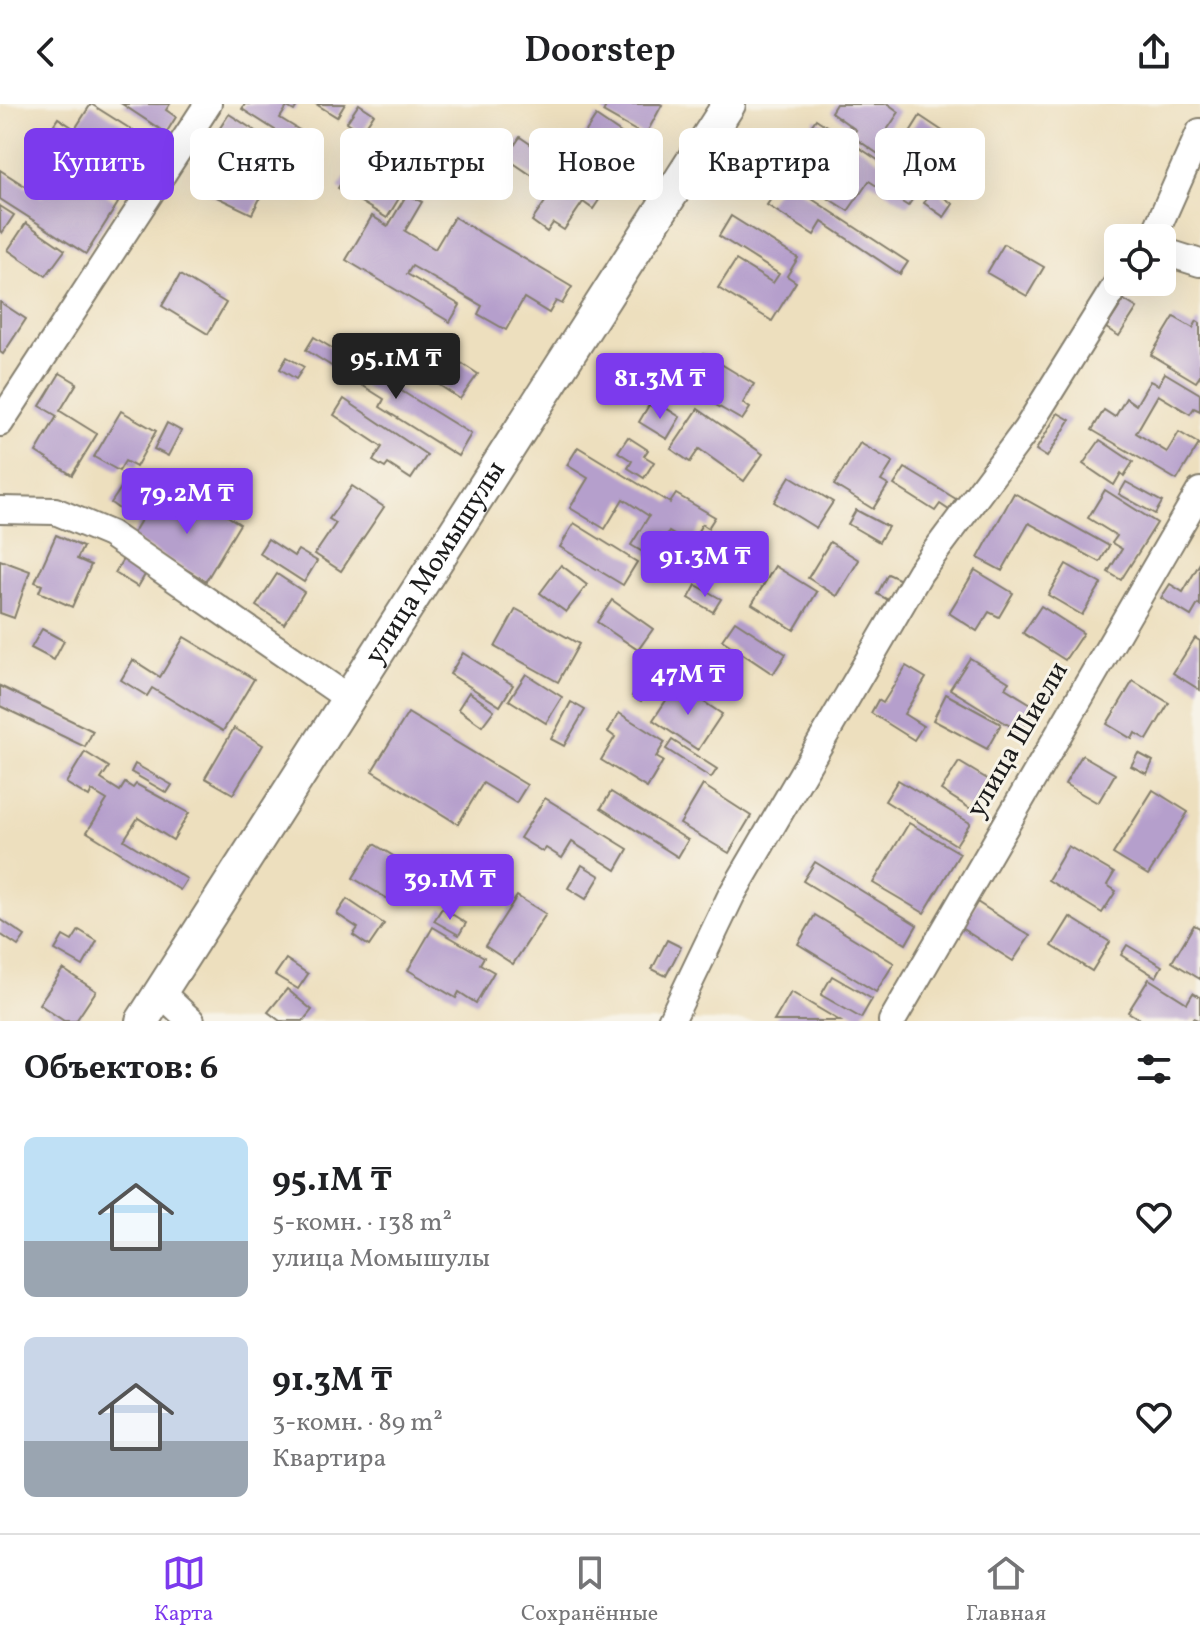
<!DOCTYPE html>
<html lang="ru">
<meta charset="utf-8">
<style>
:root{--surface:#fff;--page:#f2f2f2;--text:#202124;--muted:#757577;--line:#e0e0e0;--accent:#7c3aed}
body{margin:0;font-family:Vollkorn,serif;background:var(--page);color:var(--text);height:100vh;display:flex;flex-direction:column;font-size:30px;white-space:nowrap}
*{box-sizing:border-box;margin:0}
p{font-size:26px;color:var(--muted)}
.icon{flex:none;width:44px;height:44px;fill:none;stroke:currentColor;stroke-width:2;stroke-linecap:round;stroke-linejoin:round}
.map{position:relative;height:917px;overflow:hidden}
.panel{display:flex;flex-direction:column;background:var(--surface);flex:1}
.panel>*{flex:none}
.banner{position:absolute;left:24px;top:24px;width:1152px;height:72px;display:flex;gap:16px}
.controls{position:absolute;left:1104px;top:120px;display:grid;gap:16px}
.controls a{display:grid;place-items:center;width:72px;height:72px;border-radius:12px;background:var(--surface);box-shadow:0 8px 32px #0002;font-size:40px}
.price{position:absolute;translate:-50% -68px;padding:0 18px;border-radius:8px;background:var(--accent);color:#fff;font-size:26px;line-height:52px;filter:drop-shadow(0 2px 4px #0008)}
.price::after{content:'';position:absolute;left:50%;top:48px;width:24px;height:18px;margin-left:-12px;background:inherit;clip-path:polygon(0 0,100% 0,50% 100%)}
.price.current{background:#222;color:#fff}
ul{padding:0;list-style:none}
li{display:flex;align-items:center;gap:24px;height:200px;padding:0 24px}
li span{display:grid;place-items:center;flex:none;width:224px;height:160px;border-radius:12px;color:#555}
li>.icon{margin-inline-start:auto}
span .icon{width:96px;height:96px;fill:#fffc;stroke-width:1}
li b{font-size:34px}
h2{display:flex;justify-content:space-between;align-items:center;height:96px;padding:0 24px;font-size:34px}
.chip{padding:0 28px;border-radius:12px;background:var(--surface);box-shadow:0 8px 32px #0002;font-size:28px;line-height:72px}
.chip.current{background:var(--accent);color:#fff}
header{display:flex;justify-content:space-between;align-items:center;height:104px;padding:0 24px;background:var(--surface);font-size:36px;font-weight:600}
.tabs{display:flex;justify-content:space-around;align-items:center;height:112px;border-top:2px solid var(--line);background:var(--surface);font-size:22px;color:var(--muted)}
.tabs a{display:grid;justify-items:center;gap:4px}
.tabs .current{color:var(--accent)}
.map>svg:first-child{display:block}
.building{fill:#b59fcc}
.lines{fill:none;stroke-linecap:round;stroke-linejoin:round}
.minor-casing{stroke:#847e6d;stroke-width:30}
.tertiary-casing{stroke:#847e6d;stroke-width:36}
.minor{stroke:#fff;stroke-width:26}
.tertiary{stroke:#fff;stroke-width:32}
.labels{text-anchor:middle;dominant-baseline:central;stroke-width:6;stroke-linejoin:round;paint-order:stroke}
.street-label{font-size:28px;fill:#1c1c1c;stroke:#f7f3e8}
</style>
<header><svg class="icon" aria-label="back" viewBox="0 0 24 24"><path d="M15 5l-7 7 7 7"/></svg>Doorstep<svg class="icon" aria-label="share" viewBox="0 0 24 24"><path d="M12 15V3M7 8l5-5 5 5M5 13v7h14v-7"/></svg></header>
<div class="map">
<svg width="1200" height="917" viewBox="0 0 1200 917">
<rect width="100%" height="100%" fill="#f7f3e8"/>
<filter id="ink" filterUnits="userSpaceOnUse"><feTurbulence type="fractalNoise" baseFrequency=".0125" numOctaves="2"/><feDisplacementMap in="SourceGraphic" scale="16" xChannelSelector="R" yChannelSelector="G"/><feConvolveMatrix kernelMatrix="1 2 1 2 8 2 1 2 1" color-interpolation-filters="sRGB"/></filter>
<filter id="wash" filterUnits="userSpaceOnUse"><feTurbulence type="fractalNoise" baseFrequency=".006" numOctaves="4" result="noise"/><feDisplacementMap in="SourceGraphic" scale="32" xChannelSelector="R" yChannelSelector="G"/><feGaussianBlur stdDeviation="1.8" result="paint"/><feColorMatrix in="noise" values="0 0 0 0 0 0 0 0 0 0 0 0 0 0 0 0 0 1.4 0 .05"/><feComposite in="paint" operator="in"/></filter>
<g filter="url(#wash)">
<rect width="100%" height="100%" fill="#eddfbe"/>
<g id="blocks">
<g class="building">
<path d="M91,0L159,43L140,74L78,34L75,38L88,46L83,53L115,73L109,83L42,39L58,14L75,25Z"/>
<path d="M122,0H170L166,6L176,13L166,29Z"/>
<path d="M245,0H298L294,7L287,3L280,14L301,27L294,38L242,5Z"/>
<path d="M316,0H345L337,13Z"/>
<path d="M359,0L374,10L362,28L347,18Z"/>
<path d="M607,0H660L662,1L645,32L603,8Z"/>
<path d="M836,0H888L899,8L885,29L953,77L942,92L953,100L944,113L924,99L932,87L852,32L856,26L831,8Z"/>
<path d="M229,10L260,30L250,46L218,27Z"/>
<path d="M596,12L621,29L602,57L607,61L600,72L570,52Z"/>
<path d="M920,12L953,34L942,50L910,28Z"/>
<path d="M816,15L920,84L908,102L869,77L848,107L826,93L836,77L793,49Z"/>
<path d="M520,33L603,90L593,105L583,98L564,126L553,119L547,128L532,117L553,86L506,54Z"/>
<path d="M226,46L273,69L252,110L206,88Z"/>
<path d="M57,60L118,99L86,150L0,95V66L42,93L56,71L51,68Z"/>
<path d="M353,61L401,91L387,114L338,84Z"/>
<path d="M783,76L908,158L900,170L822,118L814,131L767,101Z"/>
<path d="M407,90L422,98L405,127L435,145L454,113L572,183L562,200L556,197L549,209L524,194L506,226L478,210L482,202L412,162L407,170L460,201L450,218L346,156L372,112L388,122Z"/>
<path d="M0,102L14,111L2,129L0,127Z"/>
<path d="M731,112L798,154L787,172L796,178L772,217L718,184L736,156L773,179L779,170L719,132Z"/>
<path d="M26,119L65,146L46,172L8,146Z"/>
<path d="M1004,140L1044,163L1027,192L987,169Z"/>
<path d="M180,171L226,199L208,230L162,202Z"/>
<path d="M1124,196L1137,204L1119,232L1106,224Z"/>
<path d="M0,198L26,215L3,250L0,248Z"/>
<path d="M1174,213L1193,224L1197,217L1200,219V272L1196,278L1151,251Z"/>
<path d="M314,233L471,330L458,352L380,303L384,295L306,246Z"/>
<path d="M703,249L754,280L743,299L750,304L742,316L707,296L711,290L687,275Z"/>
<path d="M287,253L304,263L296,275L280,265Z"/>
<path d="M452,253L478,270L460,295L435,278Z"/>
<path d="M60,269L77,279L60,307L97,330L72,371L36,348L57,312L40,302Z"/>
<path d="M1165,269L1200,290V307L1194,304L1190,310L1158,291L1136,329L1167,348L1179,328L1199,340L1177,376L1092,326L1104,306L1115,313L1126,294L1136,301L1150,277L1158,281Z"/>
<path d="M344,295L427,351L411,375L388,360L385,364L373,357L382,343L334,311Z"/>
<path d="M649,301L661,308L664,303L680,313L667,335L639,318Z"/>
<path d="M698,305L763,350L744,377L699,345L690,358L671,345Z"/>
<path d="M121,307L156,327L136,363L125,357L119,367L94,353Z"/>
<path d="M1058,309L1070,316L1047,353L1036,346Z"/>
<path d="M167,319L181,327L168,352L154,345Z"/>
<path d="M628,333L648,346L644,352L654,358L644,374L628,364L632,357L618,348Z"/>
<path d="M1100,336L1133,358L1124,372L1121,369L1114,381L1083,360Z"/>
<path d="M860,339L893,358L881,377L888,381L873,405L834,381Z"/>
<path d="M578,343L670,399L676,390L715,413L708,424L702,420L690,441L669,428L661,442L682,455L674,467L631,441L649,412L623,395L605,425L570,404L588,374L567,361Z"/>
<path d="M905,364L956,395L949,406L940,400L935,407L894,381Z"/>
<path d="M142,369L156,379L134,410L129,406L126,410L111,399L125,378L132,383Z"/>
<path d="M790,372L833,398L816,424L774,398Z"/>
<path d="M1126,378L1162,398L1155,410L1119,390Z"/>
<path d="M352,382L384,403L341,467L315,450L336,419L329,415Z"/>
<path d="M1105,386L1157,419L1121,476L1108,468L1122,445L1112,439L1117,432L1088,414Z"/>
<path d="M1014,389L1109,442L1100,458L1029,419L1002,467L978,454Z"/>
<path d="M200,395L240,420L206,477L131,433L153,396L187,416Z"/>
<path d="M856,406L888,423L879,438L848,420Z"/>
<path d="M574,419L637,458L623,481L560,443Z"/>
<path d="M56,431L83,443L77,455L91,461L72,503L39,488L42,481L35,478Z"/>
<path d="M268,435L294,452L298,446L317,457L304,478L259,449Z"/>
<path d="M830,438L859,456L837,492L808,474Z"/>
<path d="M123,455L146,469L138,483L115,469Z"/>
<path d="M0,456L30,467L14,514L0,509Z"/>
<path d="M1200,459V502L1198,500L1191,512L1161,494L1170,480L1183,488Z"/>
<path d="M1066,460L1101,480L1082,511L1048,491Z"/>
<path d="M561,461L587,481L566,508L540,489Z"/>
<path d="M775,462L817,488L794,526L752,500Z"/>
<path d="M975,466L1013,489L999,513L989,508L977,527L949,509Z"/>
<path d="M277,470L304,488L284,520L256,502Z"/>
<path d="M888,470L901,476L890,497L877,490Z"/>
<path d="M696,481L721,495L713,508L689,494Z"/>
<path d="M612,496L653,525L638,546L597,518Z"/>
<path d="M1041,502L1083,529L1065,556L1023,529Z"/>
<path d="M516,505L579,540L558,578L495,543Z"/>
<path d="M735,517L786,550L773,570L722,536Z"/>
<path d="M42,525L64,537L54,556L31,544Z"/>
<path d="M184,533L254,575L223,627L152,584L147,592L121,576L133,556L160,573Z"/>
<path d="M1195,534L1200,537V586L1173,569Z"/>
<path d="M463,549L513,581L500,602L450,570Z"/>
<path d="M970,554L1009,578L1005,584L1036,603L1020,628L950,585Z"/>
<path d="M649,561L669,572L663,582L653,577L641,597L632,592Z"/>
<path d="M906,562L926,574L904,610L923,622L914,636L871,609L878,596L883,599Z"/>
<path d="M526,570L562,593L546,619L509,596Z"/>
<path d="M1133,577L1169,599L1147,636L1135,629L1132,635L1107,620Z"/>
<path d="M677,580L722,610L698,646L653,616Z"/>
<path d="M0,582L93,627L85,643L0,602Z"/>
<path d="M469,588L494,606L482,622L458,605Z"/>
<path d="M946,590L1001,620L987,645L933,616Z"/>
<path d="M571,598L585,606L564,642L551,635Z"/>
<path d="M408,609L527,681L516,699L483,679L458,720L372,667Z"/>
<path d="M619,609L665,638L656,653L663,657L647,684L601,656L615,633L608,628Z"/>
<path d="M234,624L263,641L233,690L205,674Z"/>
<path d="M672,636L717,665L711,674L666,645Z"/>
<path d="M85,648L109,663L101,675L120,687L125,679L133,684L136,680L189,709L173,736L138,714L124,736L187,775L180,786L87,728L107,696L92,687L89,693L66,679Z"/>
<path d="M1138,649L1153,657L1147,670L1131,662Z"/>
<path d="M1082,651L1115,670L1098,699L1065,680Z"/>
<path d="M959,658L989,676L971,705L941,686Z"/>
<path d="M135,660L172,681L167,689L131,668Z"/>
<path d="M898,676L970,719L956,741L885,697Z"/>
<path d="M703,681L751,712L729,749L680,720Z"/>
<path d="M1153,686L1188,708L1148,771L1113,750Z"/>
<path d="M611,688L688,736L678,753L601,704Z"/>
<path d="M545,694L628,745L616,766L572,738L562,754L546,744L543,748L520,734Z"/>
<path d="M909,719L960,749L924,809L873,779Z"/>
<path d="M374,740L413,764L393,798L353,774Z"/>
<path d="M1068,742L1114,769L1107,781L1116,787L1102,809L1048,776Z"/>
<path d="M815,758L917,821L906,840L803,777Z"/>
<path d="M582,761L600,772L586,795L568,784Z"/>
<path d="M517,792L546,810L513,860L485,842Z"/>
<path d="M347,795L384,820L369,842L353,831L358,824L337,810Z"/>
<path d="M977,798L1030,832L1013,857L961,824Z"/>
<path d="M442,804L466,819L459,831L434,817Z"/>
<path d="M815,811L894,859L876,888L798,840Z"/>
<path d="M1070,813L1110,838L1092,867L1052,842Z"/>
<path d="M0,815L25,832L18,842L0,830Z"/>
<path d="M1194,821L1200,824V875L1172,858Z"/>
<path d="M433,823L484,853L480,860L494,868L476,899L459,888L456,894L408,866Z"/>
<path d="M79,826L97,837L83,862L55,846L63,832L72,837Z"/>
<path d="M667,836L681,843L666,872L652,865Z"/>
<path d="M1127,841L1162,862L1156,873L1121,851Z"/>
<path d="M286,855L308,870L298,885L275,871Z"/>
<path d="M63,865L96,887L76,917H64L39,900Z"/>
<path d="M832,872L872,895L861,914L821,891Z"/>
<path d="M1149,875L1187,899L1193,889L1200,893V917L1193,914L1191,917H1143L1128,908Z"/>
<path d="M287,885L312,906L303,917H280L268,908Z"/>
<path d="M791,888L840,917H774Z"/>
</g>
</g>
</g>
<g filter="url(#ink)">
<use href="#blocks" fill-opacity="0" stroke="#847e6d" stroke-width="2"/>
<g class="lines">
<g class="minor-casing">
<g id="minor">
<path d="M1153,134L1200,28"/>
<path d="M1162,147L1200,159"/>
<path d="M0,319L208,0"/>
<path d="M0,406L55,407L110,430L348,594"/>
<path d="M160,888L191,917"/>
<path d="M671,917L731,792L920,468L1026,326L1118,178"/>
<path d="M892,917L1200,387"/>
</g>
</g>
<g class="tertiary-casing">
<g id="tertiary">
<path id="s1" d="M142,917L729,0"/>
</g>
</g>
<use href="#minor" class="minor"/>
<use href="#tertiary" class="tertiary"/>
</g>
</g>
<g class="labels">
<g class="street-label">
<text stroke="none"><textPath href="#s1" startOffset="544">улица Момышулы</textPath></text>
<text transform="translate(1018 636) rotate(-60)">улица Шиели</text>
</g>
</g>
</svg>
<div class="controls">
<a><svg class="icon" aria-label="locate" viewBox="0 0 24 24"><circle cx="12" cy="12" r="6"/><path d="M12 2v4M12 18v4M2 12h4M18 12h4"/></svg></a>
</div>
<b class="price current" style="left:396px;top:297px">95.1M ₸</b>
<b class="price" style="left:660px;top:317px">81.3M ₸</b>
<b class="price" style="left:187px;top:432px">79.2M ₸</b>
<b class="price" style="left:705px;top:495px">91.3M ₸</b>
<b class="price" style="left:688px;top:613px">47M ₸</b>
<b class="price" style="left:450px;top:818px">39.1M ₸</b>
<div class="banner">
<a class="chip current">Купить</a>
<a class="chip">Снять</a>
<a class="chip">Фильтры</a>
<a class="chip">Новое</a>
<a class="chip">Квартира</a>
<a class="chip">Дом</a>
</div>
</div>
<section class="panel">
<h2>Объектов: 6<svg class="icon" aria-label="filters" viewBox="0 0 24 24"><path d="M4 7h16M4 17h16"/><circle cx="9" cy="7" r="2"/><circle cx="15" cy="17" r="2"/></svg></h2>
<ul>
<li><span style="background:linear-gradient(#bfe0f5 65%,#9aa5b1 0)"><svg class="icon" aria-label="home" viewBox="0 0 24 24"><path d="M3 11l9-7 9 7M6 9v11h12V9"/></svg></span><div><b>95.1M ₸</b><p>5-комн. · 138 m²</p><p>улица Момышулы</p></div><svg class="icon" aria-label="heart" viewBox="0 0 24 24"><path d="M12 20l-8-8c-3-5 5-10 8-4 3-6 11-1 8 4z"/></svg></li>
<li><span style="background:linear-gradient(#c9d6e8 65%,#9aa5b1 0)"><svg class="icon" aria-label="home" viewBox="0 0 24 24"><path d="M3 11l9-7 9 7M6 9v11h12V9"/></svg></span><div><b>91.3M ₸</b><p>3-комн. · 89 m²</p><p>Квартира</p></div><svg class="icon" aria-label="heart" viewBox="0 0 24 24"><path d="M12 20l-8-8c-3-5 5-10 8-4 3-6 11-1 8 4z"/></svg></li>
</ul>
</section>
<nav class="tabs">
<a class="current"><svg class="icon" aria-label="map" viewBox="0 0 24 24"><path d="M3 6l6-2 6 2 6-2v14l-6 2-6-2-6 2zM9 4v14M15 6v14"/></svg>Карта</a>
<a><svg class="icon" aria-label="saved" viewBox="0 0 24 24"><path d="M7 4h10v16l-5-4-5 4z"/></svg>Сохранённые</a>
<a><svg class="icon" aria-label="home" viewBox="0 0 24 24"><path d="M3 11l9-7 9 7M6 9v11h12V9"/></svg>Главная</a>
</nav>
